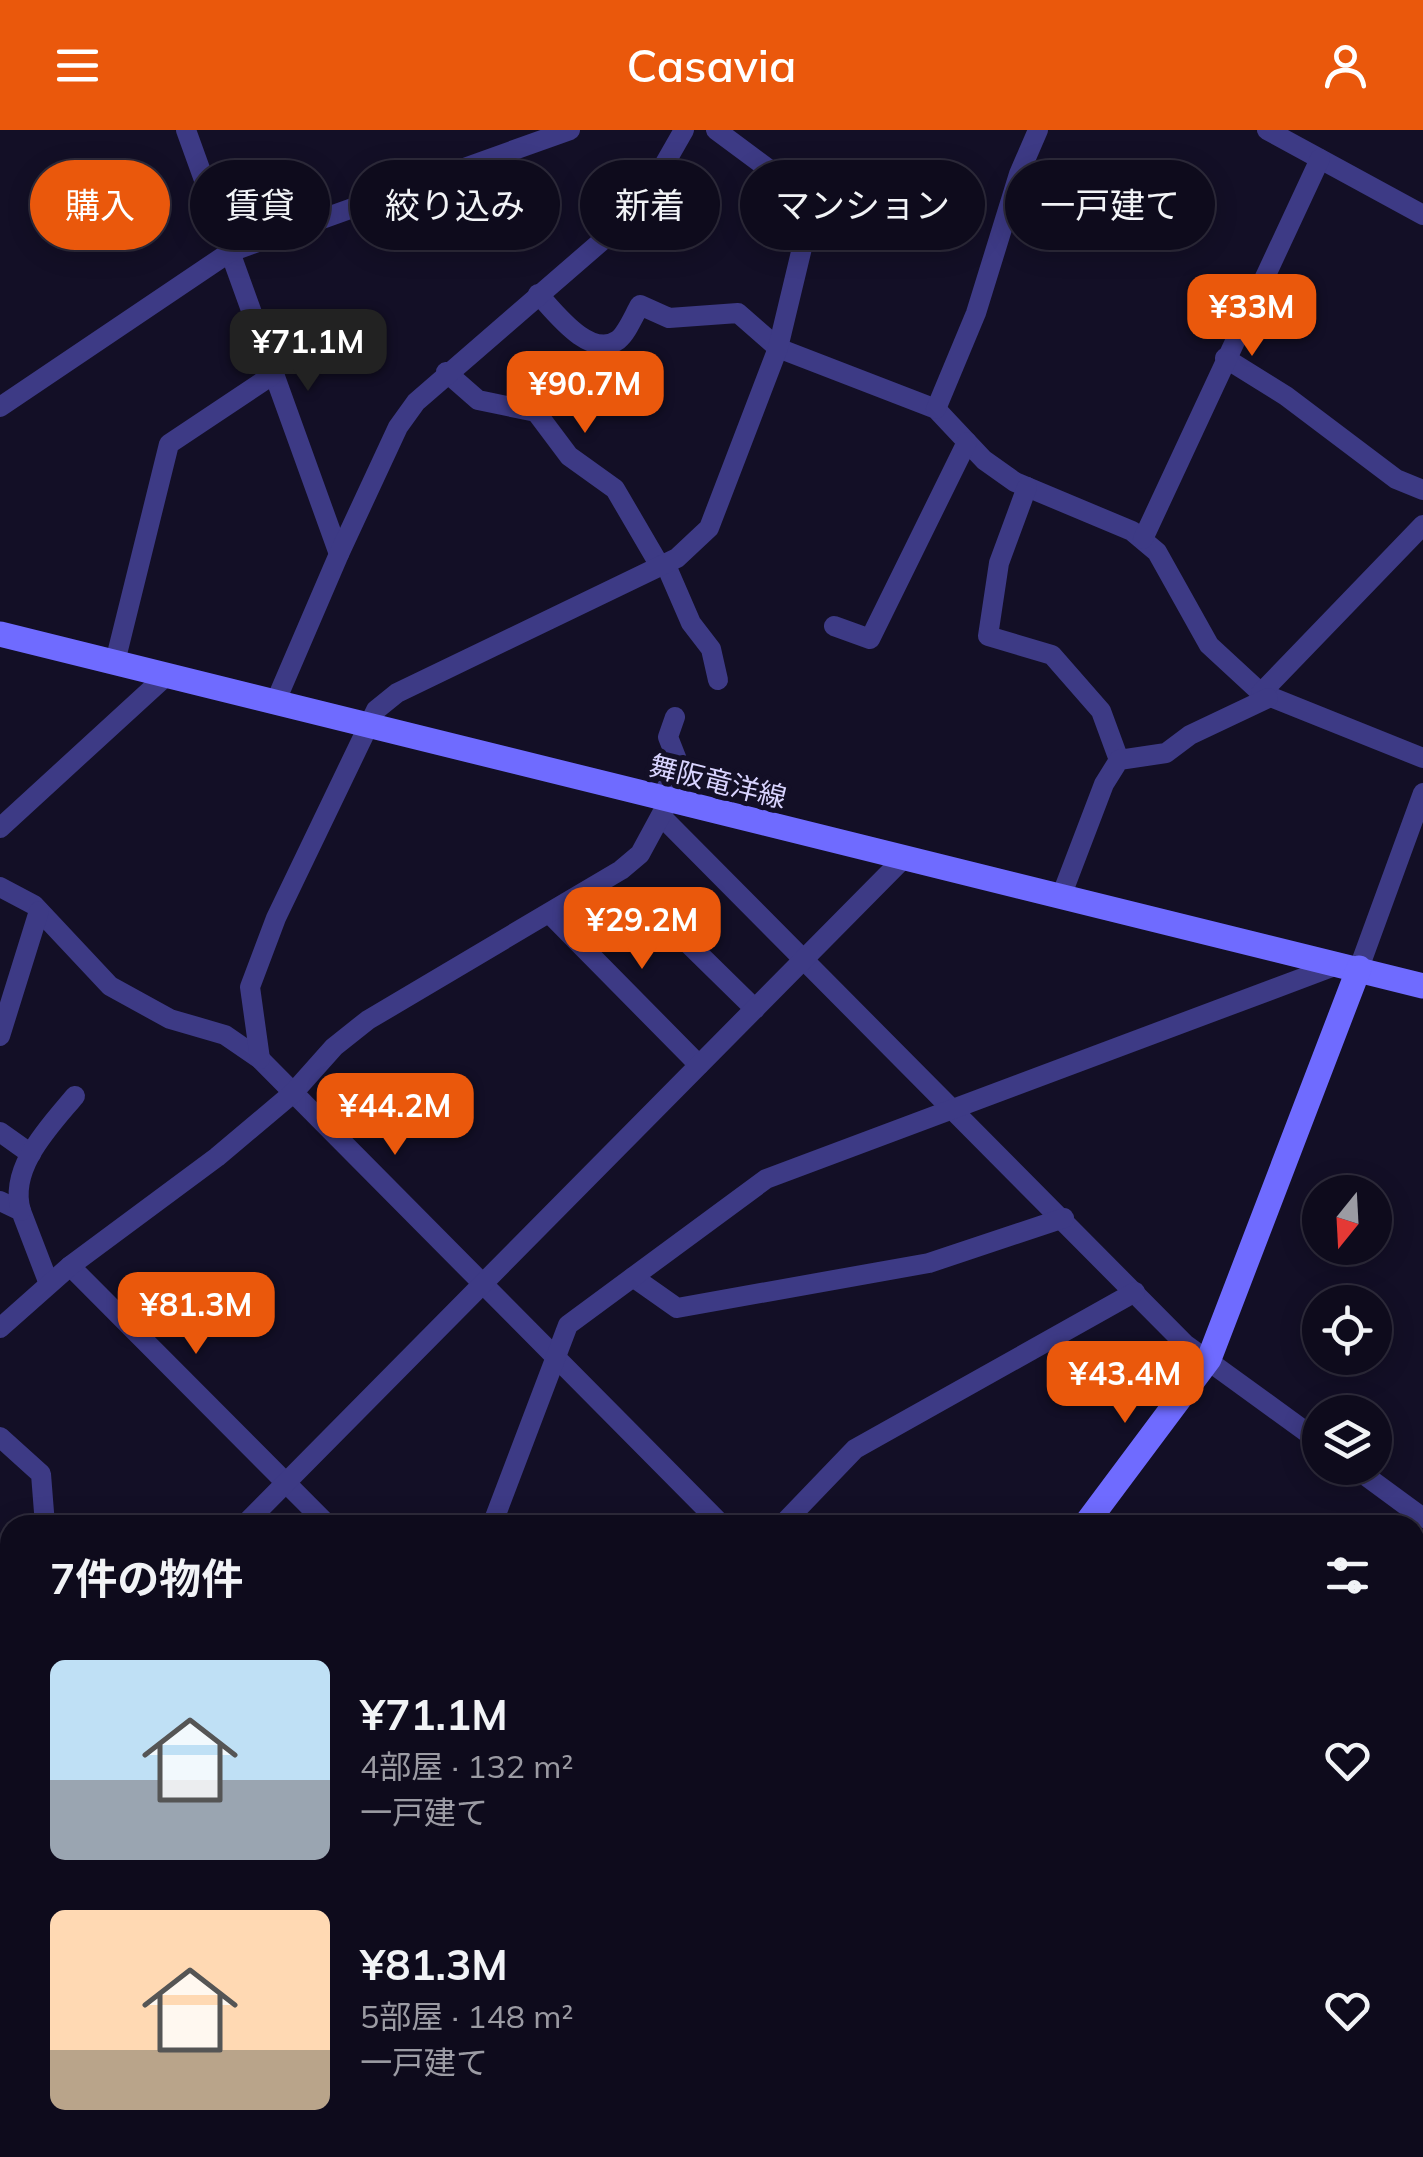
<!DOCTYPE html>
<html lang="ja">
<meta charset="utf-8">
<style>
:root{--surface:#0e0b1c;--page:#171425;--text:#f1f3f6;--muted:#9b9ba3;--line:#2e2b3b;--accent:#ea580c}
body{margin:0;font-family:Mulish,"Noto Sans JP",sans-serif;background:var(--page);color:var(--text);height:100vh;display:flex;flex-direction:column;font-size:38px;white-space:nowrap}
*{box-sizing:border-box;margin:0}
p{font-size:32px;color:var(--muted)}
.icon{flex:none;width:55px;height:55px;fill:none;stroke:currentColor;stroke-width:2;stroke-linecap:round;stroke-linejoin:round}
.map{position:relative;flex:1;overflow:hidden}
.sheet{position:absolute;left:0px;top:1385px;width:1425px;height:642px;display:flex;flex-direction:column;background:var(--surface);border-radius:30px 30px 0 0;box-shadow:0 5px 25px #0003,0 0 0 2px var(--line)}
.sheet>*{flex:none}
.banner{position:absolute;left:30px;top:30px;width:1365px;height:90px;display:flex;gap:20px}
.needle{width:65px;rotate:198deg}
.tools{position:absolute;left:1302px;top:1045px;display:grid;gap:20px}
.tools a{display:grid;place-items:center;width:90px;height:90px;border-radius:50%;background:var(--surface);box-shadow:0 5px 25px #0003,0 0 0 2px var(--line);font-size:50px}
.price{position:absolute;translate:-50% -85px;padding:0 22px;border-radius:20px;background:var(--accent);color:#fff;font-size:32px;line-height:65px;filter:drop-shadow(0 2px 5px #0008)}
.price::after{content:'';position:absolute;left:50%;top:60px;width:30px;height:22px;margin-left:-15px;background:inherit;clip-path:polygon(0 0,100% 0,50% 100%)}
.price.active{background:#222;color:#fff}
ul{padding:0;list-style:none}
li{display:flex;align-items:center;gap:30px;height:250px;padding:0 50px}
li span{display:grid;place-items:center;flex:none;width:280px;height:200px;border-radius:15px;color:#555}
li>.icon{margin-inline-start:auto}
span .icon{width:120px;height:120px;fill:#fffc;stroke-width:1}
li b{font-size:42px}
h2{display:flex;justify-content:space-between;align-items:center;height:120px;padding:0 50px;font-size:42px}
.pill{padding:0 35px;border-radius:45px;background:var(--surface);box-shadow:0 5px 25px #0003,0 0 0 2px var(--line);font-size:35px;line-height:90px}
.pill.active{background:var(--accent);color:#fff}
header{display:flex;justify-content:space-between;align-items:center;height:130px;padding:0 50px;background:var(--accent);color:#fff;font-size:45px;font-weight:600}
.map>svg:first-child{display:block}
.water{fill:#0c2248}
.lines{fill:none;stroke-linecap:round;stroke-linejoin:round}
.street{stroke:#3d3a85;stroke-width:20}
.secondary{stroke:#6f6bff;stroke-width:25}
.labels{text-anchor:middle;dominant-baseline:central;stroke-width:10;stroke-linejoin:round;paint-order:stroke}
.street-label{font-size:28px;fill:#d9d4ff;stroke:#130f26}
</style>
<header><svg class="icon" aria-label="menu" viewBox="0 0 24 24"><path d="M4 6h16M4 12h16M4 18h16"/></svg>Casavia<svg class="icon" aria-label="person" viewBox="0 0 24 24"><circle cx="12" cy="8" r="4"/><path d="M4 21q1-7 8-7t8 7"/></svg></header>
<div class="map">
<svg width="1423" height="2027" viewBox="0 0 1423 2027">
<rect width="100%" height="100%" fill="#130f26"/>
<g class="water">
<path d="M1423,1553V1756L1415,1762V1560Z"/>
<path d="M1021,2018H1212L1205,2027H1014Z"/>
</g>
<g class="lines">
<g class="street">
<path d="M186,0L339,424"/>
<path d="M1267,0L1423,85"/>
<path d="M538,164C554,181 590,230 618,210C627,203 634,185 640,175L669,188L738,183L778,218L936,279L984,330L1015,352L1132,401L1157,422L1209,515L1261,563L1423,628"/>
<path d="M1225,228L1286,266L1396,349L1423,360"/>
<path d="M446,242L478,270L536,282L569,326L615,359L660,436"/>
<path d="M0,277L230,122L570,0"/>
<path d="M936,279L976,183L1019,44L1038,0"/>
<path d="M1027,357L999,433L988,506L1052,525L1101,581L1119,630"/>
<path d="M1143,409L1320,29"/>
<path d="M665,433L691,493L711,519L718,550"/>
<path d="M834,496L870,509L967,312"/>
<path d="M115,532L169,314L274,244"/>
<path d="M1261,563L1423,395"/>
<path d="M275,573L339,424L398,297L416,272L626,90L644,70L684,0"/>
<path d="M661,668L679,635L668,607L675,587"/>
<path d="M661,686L1185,1214L1320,1312"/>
<path d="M0,698L166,546"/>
<path d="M0,757L34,775L110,856L170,889L225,905L260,929L722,1395"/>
<path d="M1062,764L1104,654L1119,630L1166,623L1190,605L1268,568"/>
<path d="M651,777L755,879"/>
<path d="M550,784L699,935"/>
<path d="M1359,838L1423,663"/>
<path d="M0,906L39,781"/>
<path d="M260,929L250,857L276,788L376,580L397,563L677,428L709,398L778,218L813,72L716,0"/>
<path d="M0,1002L31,1024"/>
<path d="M0,1071L21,1081L49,1154"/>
<path d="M21,1081C8,1038 50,996 75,966"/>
<path d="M70,1136L328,1395"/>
<path d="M633,1147L677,1178L929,1133L1064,1088"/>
<path d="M0,1198L70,1136L217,1027L293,963L334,917L368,890L621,740L640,724L666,676"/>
<path d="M0,1307L41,1344L45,1395"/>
<path d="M1355,1338L1423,1388"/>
<path d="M244,1395L905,727"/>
<path d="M492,1395L568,1195L766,1049L1340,834"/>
<path d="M782,1395L855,1319L1135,1162"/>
<path d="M1415,1473L1423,1466"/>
<path d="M0,1509L10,1515"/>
<path d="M0,1639L10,1629"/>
<path d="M0,1941L10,1931"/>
<path d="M649,2018L675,2027"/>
<path d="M150,2027L160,2018"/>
<path d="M360,2027L370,2018"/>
<path d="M537,2027L540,2018"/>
<path d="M942,2027L947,2018"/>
</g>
<g class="secondary">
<path d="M0,504L1423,856"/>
<path d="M1085,1395L1209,1229L1359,838"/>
<path d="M743,2027L747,2018"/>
</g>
</g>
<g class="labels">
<g class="street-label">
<text transform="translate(718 651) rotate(14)">舞阪竜洋線</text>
</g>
</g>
</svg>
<div class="tools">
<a><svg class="needle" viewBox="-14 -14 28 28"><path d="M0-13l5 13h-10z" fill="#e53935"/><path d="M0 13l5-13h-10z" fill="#9b9ba3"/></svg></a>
<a><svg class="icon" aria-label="locate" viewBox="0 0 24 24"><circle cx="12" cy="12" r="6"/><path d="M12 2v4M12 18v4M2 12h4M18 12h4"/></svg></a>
<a><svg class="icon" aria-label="layers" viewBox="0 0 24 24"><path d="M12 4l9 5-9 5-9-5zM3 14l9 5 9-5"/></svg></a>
</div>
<b class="price" style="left:1252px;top:229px">¥33M</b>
<b class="price active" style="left:308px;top:264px">¥71.1M</b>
<b class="price" style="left:585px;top:306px">¥90.7M</b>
<b class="price" style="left:642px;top:842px">¥29.2M</b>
<b class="price" style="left:395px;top:1028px">¥44.2M</b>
<b class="price" style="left:196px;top:1227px">¥81.3M</b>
<b class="price" style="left:1125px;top:1296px">¥43.4M</b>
<div class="banner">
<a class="pill active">購入</a>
<a class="pill">賃貸</a>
<a class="pill">絞り込み</a>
<a class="pill">新着</a>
<a class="pill">マンション</a>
<a class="pill">一戸建て</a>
</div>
<section class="sheet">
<h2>7件の物件<svg class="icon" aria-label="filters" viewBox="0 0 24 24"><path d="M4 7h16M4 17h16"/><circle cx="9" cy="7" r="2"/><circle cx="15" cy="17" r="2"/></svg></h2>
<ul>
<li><span style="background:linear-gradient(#bfe0f5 60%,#9aa5b1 0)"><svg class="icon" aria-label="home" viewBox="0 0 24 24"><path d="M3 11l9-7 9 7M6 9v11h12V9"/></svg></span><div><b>¥71.1M</b><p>4部屋 · 132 m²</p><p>一戸建て</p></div><svg class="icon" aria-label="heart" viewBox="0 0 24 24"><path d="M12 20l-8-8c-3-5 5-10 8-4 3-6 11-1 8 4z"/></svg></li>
<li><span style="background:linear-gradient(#ffd9b3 70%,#b9a48a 0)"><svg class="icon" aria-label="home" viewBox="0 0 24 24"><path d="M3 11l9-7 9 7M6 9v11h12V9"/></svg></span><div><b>¥81.3M</b><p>5部屋 · 148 m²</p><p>一戸建て</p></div><svg class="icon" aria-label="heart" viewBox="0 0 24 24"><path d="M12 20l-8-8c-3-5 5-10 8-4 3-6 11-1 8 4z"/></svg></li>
</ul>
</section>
</div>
